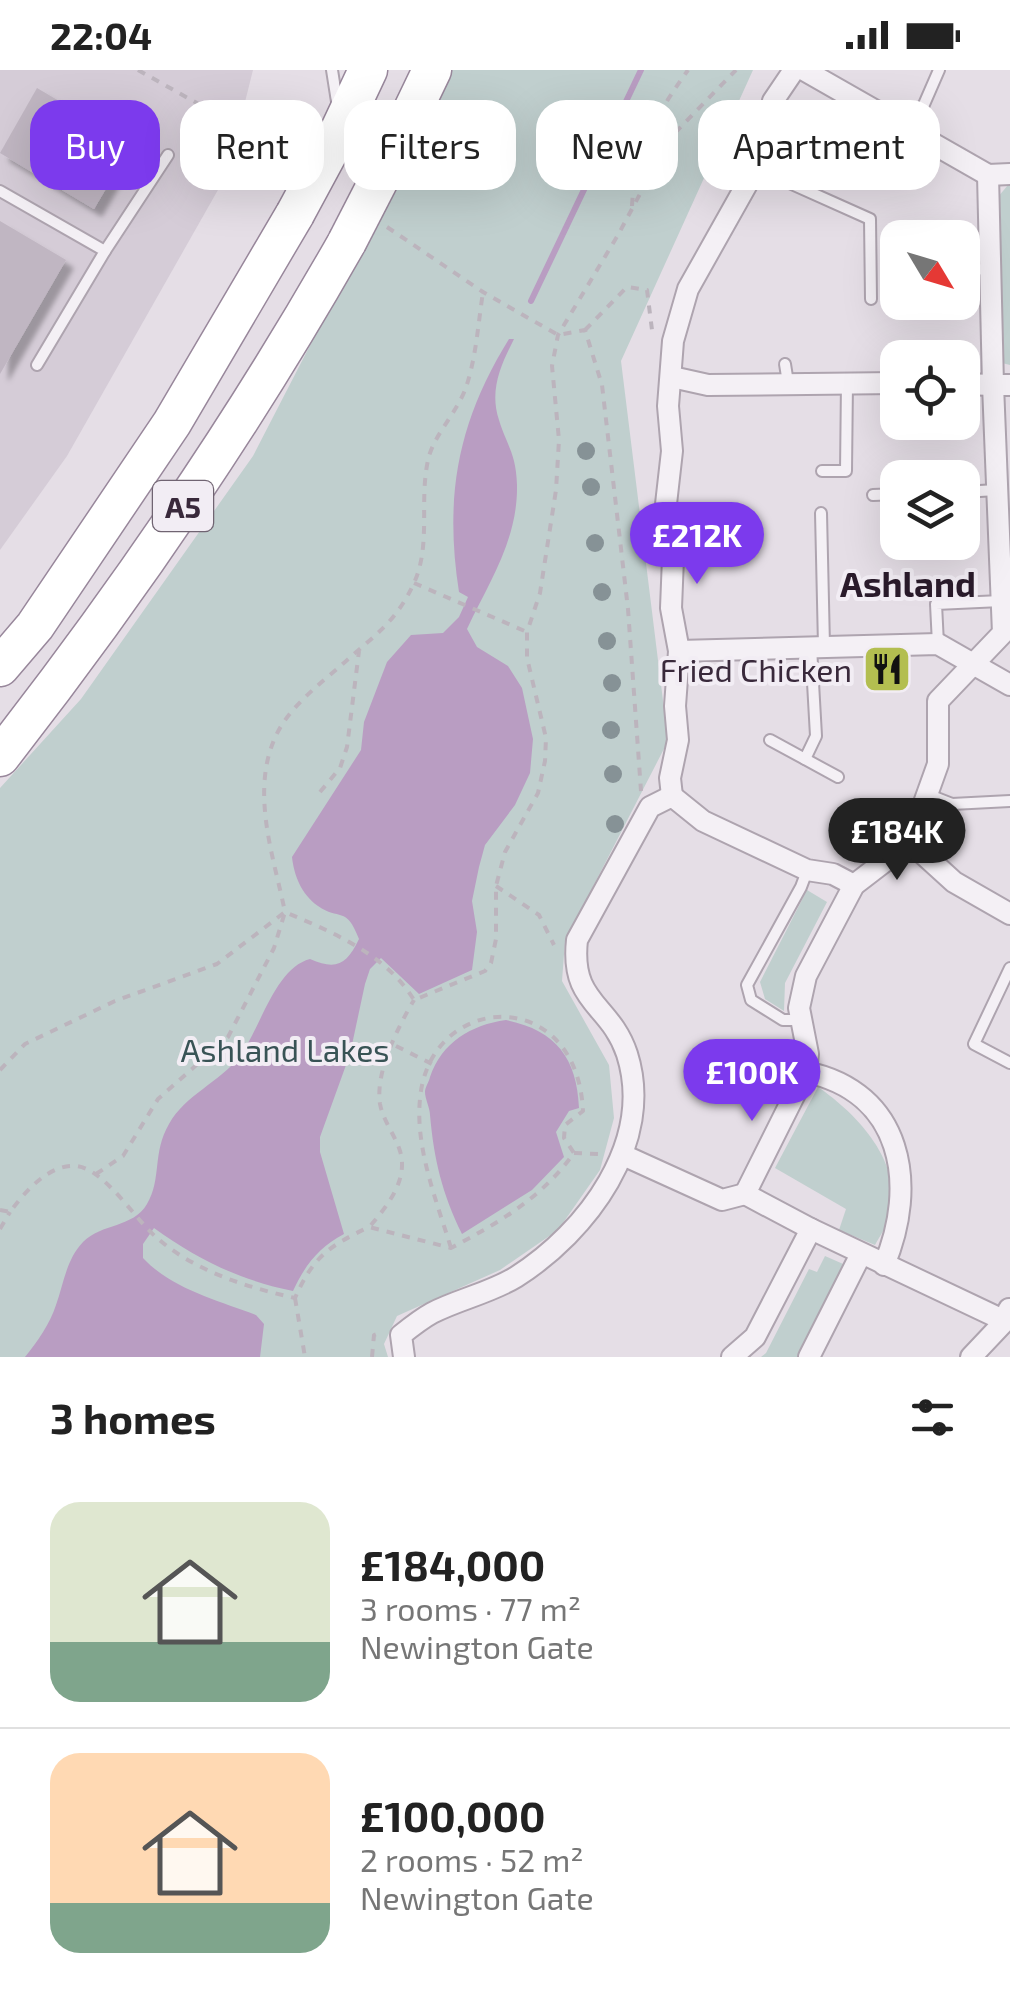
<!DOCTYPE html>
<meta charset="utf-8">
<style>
:root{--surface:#fff;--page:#f6f6f6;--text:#222;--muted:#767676;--line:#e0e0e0;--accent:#7c3aed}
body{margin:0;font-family:"Exo 2",sans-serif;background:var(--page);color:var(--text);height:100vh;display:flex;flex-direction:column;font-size:38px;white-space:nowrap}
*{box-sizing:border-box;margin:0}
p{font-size:32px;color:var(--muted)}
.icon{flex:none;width:55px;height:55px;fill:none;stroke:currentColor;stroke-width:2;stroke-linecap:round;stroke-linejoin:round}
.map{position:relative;height:1287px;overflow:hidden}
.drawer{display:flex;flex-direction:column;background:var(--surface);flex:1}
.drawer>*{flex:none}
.banner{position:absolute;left:30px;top:30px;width:950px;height:90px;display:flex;gap:20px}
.needle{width:65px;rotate:128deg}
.tools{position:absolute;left:880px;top:150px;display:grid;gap:20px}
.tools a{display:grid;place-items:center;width:100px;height:100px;border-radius:20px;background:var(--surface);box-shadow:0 10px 40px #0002;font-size:50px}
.price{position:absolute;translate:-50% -85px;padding:0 22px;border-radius:35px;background:var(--accent);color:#fff;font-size:32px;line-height:65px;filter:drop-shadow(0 2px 5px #0008)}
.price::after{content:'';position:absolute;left:50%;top:60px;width:30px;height:22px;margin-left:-15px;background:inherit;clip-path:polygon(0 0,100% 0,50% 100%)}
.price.selected{background:#222;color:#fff}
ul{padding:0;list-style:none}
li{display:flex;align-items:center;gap:30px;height:250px;padding:0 50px}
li+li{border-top:2px solid var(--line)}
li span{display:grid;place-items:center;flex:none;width:280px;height:200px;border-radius:30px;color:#555}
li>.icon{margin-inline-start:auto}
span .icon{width:120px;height:120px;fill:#fffc;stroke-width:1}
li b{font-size:42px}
h2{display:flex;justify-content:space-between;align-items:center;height:120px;padding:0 50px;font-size:42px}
.pill{padding:0 35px;border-radius:30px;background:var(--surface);box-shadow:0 10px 40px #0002;font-size:35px;line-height:90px}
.pill.selected{background:var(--accent);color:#fff}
.status{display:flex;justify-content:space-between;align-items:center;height:70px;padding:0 50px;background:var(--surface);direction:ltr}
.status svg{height:28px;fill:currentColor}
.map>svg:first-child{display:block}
.built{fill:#d5ccd7}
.green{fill:#c0cfce}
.water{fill:#b99dc2}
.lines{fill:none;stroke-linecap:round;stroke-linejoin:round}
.stream{stroke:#b99dc2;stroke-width:6}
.building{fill:#c0b6c2;filter:url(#shadow)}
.lane-casing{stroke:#aea4af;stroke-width:14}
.street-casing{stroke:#aea4af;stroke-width:24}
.highway-casing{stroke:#98879b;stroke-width:41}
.path{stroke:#bcb4bd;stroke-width:4;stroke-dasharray:8 8;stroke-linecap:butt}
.lane{stroke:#f4f0f5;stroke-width:10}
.street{stroke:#f4f0f5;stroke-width:20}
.highway{stroke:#fff;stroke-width:38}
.highway-bridge-casing{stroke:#98879b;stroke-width:41;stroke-linecap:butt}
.highway-bridge{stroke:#fff;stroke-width:38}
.tree{fill:#869296}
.labels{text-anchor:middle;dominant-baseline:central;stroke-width:8;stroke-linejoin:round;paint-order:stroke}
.shield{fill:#f2edf4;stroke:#706472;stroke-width:2.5}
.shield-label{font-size:30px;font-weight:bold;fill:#39293b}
.poi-label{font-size:32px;fill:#39293b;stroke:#f2edf4;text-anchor:end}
.park-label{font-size:32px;fill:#385355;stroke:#f2edf4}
.neighbourhood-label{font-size:35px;font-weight:bold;fill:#2a1b2b;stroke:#f2edf4}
</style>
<div class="status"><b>22:04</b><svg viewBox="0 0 49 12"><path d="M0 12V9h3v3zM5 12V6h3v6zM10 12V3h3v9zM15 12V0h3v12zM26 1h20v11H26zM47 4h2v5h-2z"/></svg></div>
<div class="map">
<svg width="1010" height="1287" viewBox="0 0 1010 1287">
<defs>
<filter id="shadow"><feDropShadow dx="8" dy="8" stdDeviation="2.5" flood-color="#0004"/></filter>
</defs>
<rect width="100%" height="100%" fill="#e5dee6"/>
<path class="built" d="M0,0H253L227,104L67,386L0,480Z"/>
<g class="green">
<path d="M452,0H753L621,291L668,671L565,871L562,911L609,995L614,1048L600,1100L558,1160L500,1200L397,1246L384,1274L388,1287H0V718L81,629L253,386Z"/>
<path d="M1008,115H1010V295L1002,293L998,127Z"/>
<path d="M807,820L827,832L785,913L784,941L765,929L760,912Z"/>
<path d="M818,1017C857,1044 905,1093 889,1147C887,1156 880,1166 875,1175L839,1160L846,1139L775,1098Z"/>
<path d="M825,1186L850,1197L805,1287H761L766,1283L809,1199L817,1202Z"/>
</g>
<g class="water">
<path d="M509,269H514C501,295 489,320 499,350C507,376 516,383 517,415C518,470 489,512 467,559L477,577L508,596L522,618L533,669L530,703L515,735L485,775L479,797L472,831L477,862L472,900L419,924L381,888L370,899L365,914L350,984L320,1067V1082L344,1164C319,1177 305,1195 293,1221C240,1210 198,1190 154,1158L143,1174V1188C172,1219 217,1230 256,1245L264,1254L260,1287H25C37,1272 50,1254 56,1235C64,1213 66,1190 83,1172C102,1153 133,1158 147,1134C162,1109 152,1083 169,1054C185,1025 220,1012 240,986C260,959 275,898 310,889C337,901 347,894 359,869C346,835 339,851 318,836C301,824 294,805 292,787L361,680L364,652L387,592L411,565L443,563L459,547L468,527L459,522C444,426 458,351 509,269Z"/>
<path d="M506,950C555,960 577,987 579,1038L569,1041L556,1062L564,1087L532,1120L462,1164C442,1123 434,1090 430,1045C430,1038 425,1029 425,1022C425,1017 429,1012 430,1007C442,972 471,955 506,950Z"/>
</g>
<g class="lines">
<path class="stream" d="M531,231L641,0"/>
</g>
<g class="building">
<path d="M37,18L132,74L94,139L0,83Z"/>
<path d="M0,151L66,190L0,304Z"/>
</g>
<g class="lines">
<g class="lane-casing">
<g id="lane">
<path d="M332,0L338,38"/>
<path d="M912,62L939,0"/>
<path d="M756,98L870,149L871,229"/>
<path d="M0,121L105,181L37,295"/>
<path d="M105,181L168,85"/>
<path d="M962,200L990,199"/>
<path d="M785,294L788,313"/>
<path d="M822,401H846L847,312"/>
<path d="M962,422L997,420"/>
<path d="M873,425L898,424"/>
<path d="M821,443L824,576"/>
<path d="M938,574L936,534L1001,531"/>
<path d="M770,670L838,707"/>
<path d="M805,689L816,666L811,577"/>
<path d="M929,725L952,734L1010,731"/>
<path d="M1010,898L974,974L1010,993"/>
<path d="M801,950H783L751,930L747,915L801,817L807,801"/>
</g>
</g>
<g class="street-casing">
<g id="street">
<path d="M804,0L988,105"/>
<path d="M988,105L1010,104"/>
<path d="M672,307L708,315L898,313"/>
<path d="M962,314L993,315L988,105"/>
<path d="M679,581L938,574L1010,615"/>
<path d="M672,726L670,708L678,670L675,636L679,581L671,538L673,488L666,434L672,381L668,336L673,271L688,219L756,98L773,31L794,0"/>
<path d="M910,772L954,812L1010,844"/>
<path d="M806,1002C903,1022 918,1115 884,1195"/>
<path d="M623,1085L722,1130L745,1124"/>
<path d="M811,1159L1005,1251"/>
<path d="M404,1287L401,1265C411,1257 421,1249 432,1243C459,1229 490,1223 516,1207C587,1162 655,1072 627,984C610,933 570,934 577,870L650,737L672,726L703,751L807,800L833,804L854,815"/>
<path d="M732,1287L755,1267L811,1159L745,1124L806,1002L808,984L799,938L806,906L854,815L910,772L938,694V631L1003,563L993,315H1010"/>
<path d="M809,1287L861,1184"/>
<path d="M971,1287L1005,1251L1009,1239"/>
</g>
</g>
<g class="highway-casing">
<g id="highway">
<path d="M336,68L368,0"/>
<path d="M383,102L432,0"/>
<path d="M0,597L35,556L172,353L295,144"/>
<path d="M0,687C128,523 245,352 347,172"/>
</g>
</g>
<g class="path">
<path d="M138,0L243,59L289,89"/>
<path d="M632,136C635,80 656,45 688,0"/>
<path d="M387,157L483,222L558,265L585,260L602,315L628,539L641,721"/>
<path d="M585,260L627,217L647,220L652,260"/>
<path d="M414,513L527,562"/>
<path d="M320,722L340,698L347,677L359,581"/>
<path d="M496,816L539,845L554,875"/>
<path d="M396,976L432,994"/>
<path d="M0,1000L25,974L115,931L217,894L285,842C274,788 251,725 274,670C287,638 320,614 345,592C376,564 396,552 414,513C432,473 418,429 429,386C436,363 456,343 465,320C476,290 478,254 483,222"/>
<path d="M574,1083L599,1084"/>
<path d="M96,1104L123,1086L158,1029L228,967L274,878L285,842C332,862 386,884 414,930L485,901L491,893L496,869V816L505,782L538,723L545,691L546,668L527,588V562L540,523L556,420L559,370L552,296L558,265L618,165L670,68L736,0"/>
<path d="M0,1140L10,1142C24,1123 49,1093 77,1096C105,1100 135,1149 156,1167C194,1201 246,1217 295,1228C313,1187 329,1176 369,1157L451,1178C498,1153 542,1128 574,1083L564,1068L565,1055L583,1041C577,913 429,922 420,1029C415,1078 437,1132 451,1178"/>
<path d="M371,1155C389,1134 410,1107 399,1078C394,1064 383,1050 380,1034C375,1002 398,957 414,930"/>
<path d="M0,1159L10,1142"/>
<path d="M295,1228L305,1287"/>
<path d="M372,1287L374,1265L382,1262"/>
</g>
<use href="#lane" class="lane"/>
<use href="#street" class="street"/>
<use href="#highway" class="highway"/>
<g class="highway-bridge-casing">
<g id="highway-bridge">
<path d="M295,144L336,68"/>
<path d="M347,172L383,102"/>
</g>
</g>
<use href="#highway-bridge" class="highway-bridge"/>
</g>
<g class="tree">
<circle cx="586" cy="381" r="9"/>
<circle cx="591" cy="417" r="9"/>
<circle cx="595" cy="473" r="9"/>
<circle cx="602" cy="522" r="9"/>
<circle cx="607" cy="571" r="9"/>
<circle cx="612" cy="613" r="9"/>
<circle cx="611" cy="660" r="9"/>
<circle cx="613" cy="704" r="9"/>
<circle cx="615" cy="754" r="9"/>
</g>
<defs>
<g id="restaurant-square" transform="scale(2.5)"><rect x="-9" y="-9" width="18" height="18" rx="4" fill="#b3be50" stroke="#f2edf4"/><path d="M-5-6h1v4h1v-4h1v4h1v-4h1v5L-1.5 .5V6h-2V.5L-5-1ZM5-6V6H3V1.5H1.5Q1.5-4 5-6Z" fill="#111"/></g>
</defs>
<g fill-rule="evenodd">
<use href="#restaurant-square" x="887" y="599"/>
</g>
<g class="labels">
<rect class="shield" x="153" y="411" width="60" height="50" rx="8"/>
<g class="shield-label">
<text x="183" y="436">A5</text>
</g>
<g class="poi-label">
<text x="852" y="599">Fried Chicken</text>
</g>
<g class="park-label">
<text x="285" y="979">Ashland Lakes</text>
</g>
<g class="neighbourhood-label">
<text x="908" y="513">Ashland</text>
</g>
</g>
</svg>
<div class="tools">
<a><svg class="needle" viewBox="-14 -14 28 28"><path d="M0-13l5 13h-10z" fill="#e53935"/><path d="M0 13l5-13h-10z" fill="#767676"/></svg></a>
<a><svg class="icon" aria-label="locate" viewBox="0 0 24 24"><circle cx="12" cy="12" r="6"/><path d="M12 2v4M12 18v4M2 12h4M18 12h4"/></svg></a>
<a><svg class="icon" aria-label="layers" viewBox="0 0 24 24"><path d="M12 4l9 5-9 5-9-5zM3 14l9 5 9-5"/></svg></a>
</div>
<b class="price" style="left:697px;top:517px">£212K</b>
<b class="price selected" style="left:897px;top:813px">£184K</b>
<b class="price" style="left:752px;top:1054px">£100K</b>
<div class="banner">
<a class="pill selected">Buy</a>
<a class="pill">Rent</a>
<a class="pill">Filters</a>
<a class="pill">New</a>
<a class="pill">Apartment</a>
</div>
</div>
<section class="drawer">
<h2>3 homes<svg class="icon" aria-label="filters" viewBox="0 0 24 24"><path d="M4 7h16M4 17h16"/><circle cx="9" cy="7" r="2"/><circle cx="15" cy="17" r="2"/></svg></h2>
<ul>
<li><span style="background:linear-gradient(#dfe7d0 70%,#7fa58c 0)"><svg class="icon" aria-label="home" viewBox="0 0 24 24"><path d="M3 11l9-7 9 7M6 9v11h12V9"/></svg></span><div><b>£184,000</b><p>3 rooms · 77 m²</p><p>Newington Gate</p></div></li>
<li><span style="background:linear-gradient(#ffd9b3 75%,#7fa58c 0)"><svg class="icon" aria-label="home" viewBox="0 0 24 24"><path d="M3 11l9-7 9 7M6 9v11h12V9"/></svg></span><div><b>£100,000</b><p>2 rooms · 52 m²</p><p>Newington Gate</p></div></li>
</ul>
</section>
